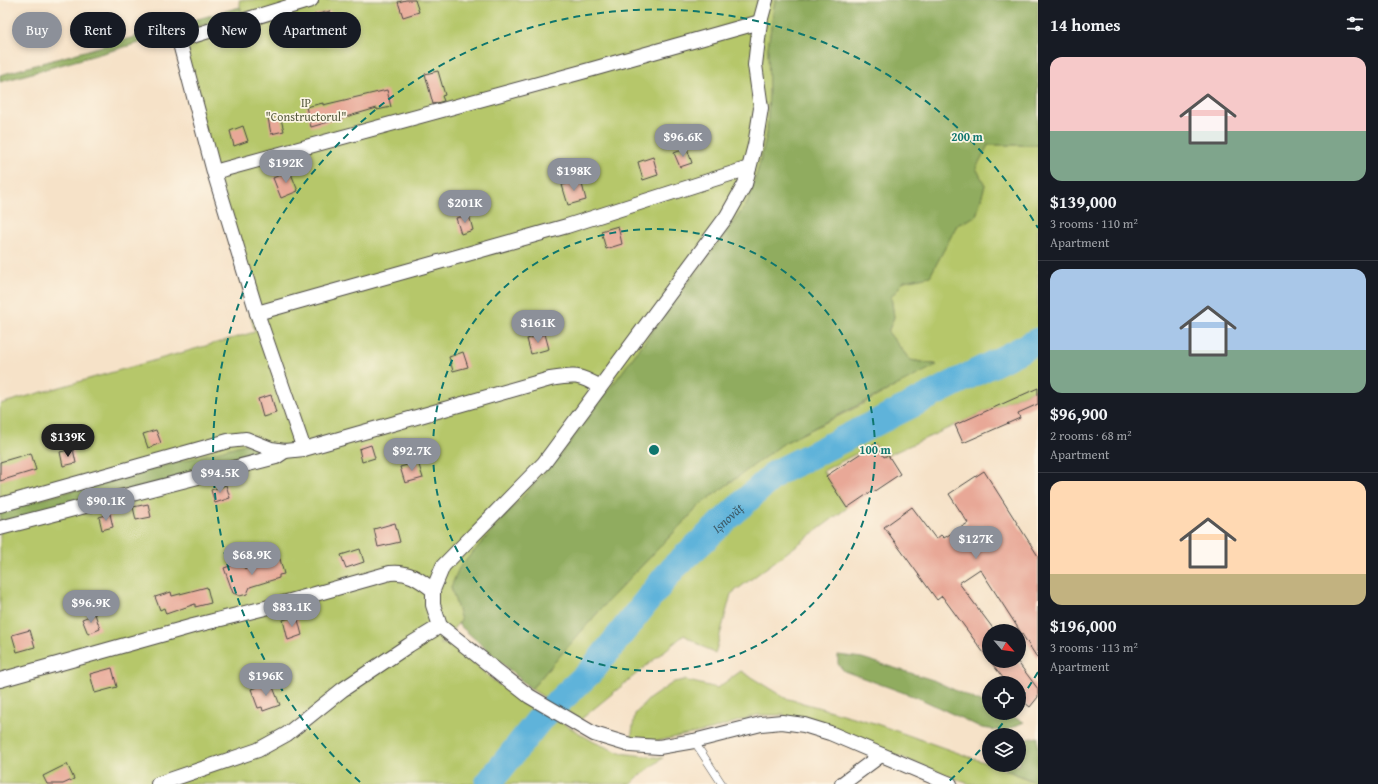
<!DOCTYPE html>
<meta charset="utf-8">
<style>
:root{--surface:#171b24;--page:#242831;--text:#f1f3f6;--muted:#9ea1a6;--line:#363941;--accent:#8c9099}
body{margin:0;font-family:"Gentium Book Plus",serif;background:var(--page);color:var(--text);height:100vh;display:flex;flex-direction:column;font-size:15px;white-space:nowrap}
*{box-sizing:border-box;margin:0}
p{font-size:13px;color:var(--muted)}
.icon{flex:none;width:22px;height:22px;fill:none;stroke:currentColor;stroke-width:2;stroke-linecap:round;stroke-linejoin:round}
.map{position:relative;flex:1;overflow:hidden}
.panel{display:flex;flex-direction:column;background:var(--surface);width:340px}
.panel>*{flex:none}
.hud{position:absolute;left:12px;top:12px;width:380px;height:36px;display:flex;gap:8px}
.needle{width:26px;rotate:118deg}
.controls{position:absolute;left:982px;top:624px;display:grid;gap:8px}
.controls a{display:grid;place-items:center;width:44px;height:44px;border-radius:50%;background:var(--surface);box-shadow:0 2px 6px #0003;font-size:20px}
.price{position:absolute;translate:-50% -34px;padding:0 9px;border-radius:14px;background:var(--accent);color:#fff;font-size:13px;line-height:26px;filter:drop-shadow(0 1px 2px #0008)}
.price::after{content:'';position:absolute;left:50%;top:24px;width:12px;height:9px;margin-left:-6px;background:inherit;clip-path:polygon(0 0,100% 0,50% 100%)}
.price.selected{background:#222;color:#fff}
ul{padding:0;list-style:none}
li{display:grid;align-content:center;gap:8px;height:212px;padding:0 12px}
li+li{border-top:1px solid var(--line)}
li span{display:grid;place-items:center;height:124px;border-radius:12px;color:#555}
li>.icon{margin-inline-start:auto}
span .icon{width:72px;height:72px;fill:#fffc;stroke-width:1}
li b{font-size:17px}
h2{display:flex;justify-content:space-between;align-items:center;height:48px;padding:0 12px;font-size:17px}
.tag{padding:0 14px;border-radius:18px;background:var(--surface);box-shadow:0 2px 6px #0003;font-size:14px;line-height:36px}
.tag.selected{background:var(--accent);color:#fff}
main{display:flex;flex:1;min-height:0}
.map>svg:first-child{display:block}
.green{fill:#b6c76b;stroke:#70794b}
.forest{fill:#90ac5f;stroke:#5e6c45}
.lines{fill:none;stroke-linecap:round;stroke-linejoin:round}
.river{stroke:#5eb3da;stroke-width:27}
.building{fill:#e8a897}
.lane-casing{stroke:#494643;stroke-width:8}
.street-casing{stroke:#494643;stroke-width:16}
.lane{stroke:#fff;stroke-width:7}
.street{stroke:#fff;stroke-width:14}
.ring{fill:none;stroke:#0f766e;stroke-width:2;stroke-dasharray:7 5}
.labels{text-anchor:middle;dominant-baseline:central;stroke-width:3.5;stroke-linejoin:round;paint-order:stroke}
.park-label{font-size:12px;fill:#555a3e;stroke:#fcf5e5}
.water-label{font-size:13px;font-style:italic;fill:#3d5b68;stroke:#fcf5e5}
.centre{fill:#0f766e;stroke:#fcf5e5;stroke-width:2}
.ring-label{font-size:12px;text-anchor:middle;font-weight:bold;fill:#0f766e;stroke:#fcf5e5;stroke-width:3.5;stroke-linejoin:round;paint-order:stroke}
</style>
<main>
<div class="map">
<svg width="1038" height="784" viewBox="0 0 1038 784">
<rect width="100%" height="100%" fill="#fcf5e5"/>
<filter id="ink" filterUnits="userSpaceOnUse"><feTurbulence type="fractalNoise" baseFrequency=".025" numOctaves="2"/><feDisplacementMap in="SourceGraphic" scale="8" xChannelSelector="R" yChannelSelector="G"/><feConvolveMatrix kernelMatrix="1 2 1 2 8 2 1 2 1" color-interpolation-filters="sRGB"/></filter>
<filter id="wash" filterUnits="userSpaceOnUse"><feTurbulence type="fractalNoise" baseFrequency=".012" numOctaves="4" result="noise"/><feDisplacementMap in="SourceGraphic" scale="16" xChannelSelector="R" yChannelSelector="G"/><feGaussianBlur stdDeviation="0.9" result="paint"/><feColorMatrix in="noise" values="0 0 0 0 0 0 0 0 0 0 0 0 0 0 0 0 0 1.4 0 .05"/><feComposite in="paint" operator="in"/></filter>
<g filter="url(#wash)">
<rect width="100%" height="100%" fill="#f6e2c8"/>
<g class="green">
<path d="M239,0H775L768,48L769,92L767,134L758,170L747,204L562,453L459,568L451,587L461,620L440,644H447L454,647L469,658L496,683L594,742L620,753L663,758L639,776L631,784H0V404L255,332L173,33L242,14Z"/>
<path d="M988,145H1038V388L884,457L875,444L823,471L847,508L731,594L715,654L684,635L580,720L531,689L607,602L701,504L784,443L859,406L936,364L910,360L888,332L894,317L891,297L904,281L930,276L957,225L976,216L985,185L976,168Z"/>
<path d="M741,671L785,698L874,723L1006,770L1038,784H969L868,744L784,715H757L711,730L657,741L631,738L635,714L649,699L674,682L684,680L717,688Z"/>
</g>
<g class="forest">
<path d="M775,0H1038V145H988L976,168L985,185L976,216L957,225L930,276L904,281L891,297L894,317L888,332L910,360L937,365L784,443L701,504L607,602L531,689L458,624L461,620L451,587L459,568L562,453L747,204L758,170L767,134L769,92L768,48Z"/>
<path d="M240,7L242,14L0,82V75Z"/>
<path d="M245,444L275,453L0,525V511Z"/>
<path d="M838,655L862,658L933,680L989,706V713H1004L1024,722L1004,731L982,728L921,699L844,671L838,664Z"/>
<path d="M1038,737V783L1006,770L1008,765H1019V747L1028,739Z"/>
</g>
<g class="lines">
<path class="river" id="s1" d="M488,784L539,720L592,670L673,568L776,473L1038,341"/>
</g>
<g id="blocks">
<g class="building">
<path d="M406,0H415L419,12L403,17L398,2Z"/>
<path d="M330,11L333,25L317,29L314,15Z"/>
<path d="M438,71L445,95L442,96L444,101L433,104L425,74Z"/>
<path d="M387,90L391,107L377,110V108L311,127L306,107L323,103V105Z"/>
<path d="M280,115L284,131L271,134L268,118Z"/>
<path d="M243,126L248,141L234,146L230,131Z"/>
<path d="M687,148L692,163L680,167L674,153Z"/>
<path d="M653,157L658,175L643,180L638,162Z"/>
<path d="M290,171L298,191L281,198L273,178Z"/>
<path d="M581,180L586,200L568,205L562,185Z"/>
<path d="M469,215L473,230L461,234L456,218Z"/>
<path d="M618,226L622,244L606,249L601,231Z"/>
<path d="M545,334L549,349L531,354L527,339Z"/>
<path d="M463,352L468,367L453,371L449,357Z"/>
<path d="M1038,388V404L1018,413L1020,418L963,443L955,425Z"/>
<path d="M271,395L276,413L263,417L258,399Z"/>
<path d="M156,430L161,443L148,448L143,434Z"/>
<path d="M875,444L884,457L888,455L900,474L873,492L872,491L847,508L826,476Z"/>
<path d="M371,445L375,458L362,462L359,449Z"/>
<path d="M73,449L76,463L63,466L60,452Z"/>
<path d="M31,453L36,470L0,481V462Z"/>
<path d="M418,462L423,478L405,483L400,467Z"/>
<path d="M984,471L1038,556V659L980,569L959,583L995,631H989V660L942,596L937,600L884,527L912,507L936,539L941,535L944,538L968,523L949,494Z"/>
<path d="M226,485L230,498L215,503L211,490Z"/>
<path d="M148,504L151,517L136,520L133,507Z"/>
<path d="M110,514L113,527L102,530L99,517Z"/>
<path d="M395,523L400,542L378,547L374,529Z"/>
<path d="M360,549L364,562L346,568L341,555Z"/>
<path d="M280,559L284,574L279,575V578L250,587L247,594L240,596L233,593L224,568L242,562L245,569Z"/>
<path d="M207,587L211,603L195,607V604L166,614L164,608L160,610L155,597L171,592L172,596Z"/>
<path d="M95,614L100,629L88,634L82,619Z"/>
<path d="M297,616L302,635L288,640L283,620Z"/>
<path d="M30,630L35,647L17,652L12,635Z"/>
<path d="M990,661H1017L1038,689V697L1030,707L1019,698V683H1007Z"/>
<path d="M112,668L117,687L95,693L90,674Z"/>
<path d="M271,682L280,705L263,711L262,707L258,708L251,689Z"/>
<path d="M67,764L74,779L63,784H47L43,776Z"/>
</g>
</g>
</g>
<g filter="url(#ink)">
<use href="#blocks" fill-opacity="0" stroke="#494643" stroke-width="1"/>
<g class="lines">
<g class="lane-casing">
<path id="lane" d="M694,741L722,784"/>
</g>
<g class="street-casing">
<g id="street">
<path d="M766,0L760,22L755,65L761,108L755,145L745,184L727,216L544,463L443,566L433,590V605L440,626L529,696L594,734L630,745L659,747L694,741L761,724L782,722L804,725L830,733L950,784"/>
<path d="M214,172L593,69L760,22"/>
<path d="M257,313L567,226L749,168"/>
<path d="M304,449L257,313L214,172L179,40L311,0"/>
<path d="M0,505L228,441L246,439L271,449L285,451L304,449L550,379C574,375 579,374 600,387"/>
<path d="M0,528L276,457L285,451"/>
<path d="M0,680L193,626L269,607L390,573C408,571 419,579 433,590"/>
<path d="M158,784L258,750L287,734L342,690L409,645L440,626"/>
<path d="M842,784L881,755"/>
</g>
</g>
<use href="#lane" class="lane"/>
<use href="#street" class="street"/>
</g>
</g>
<g class="ring">
<circle cx="654" cy="450" r="221"/>
<path d="M1038 672A443 443 0 0 1 1019 701M1010 714A443 443 0 0 1 993 735M988 741A443 443 0 0 1 948 782M360 782A443 443 0 1 1 1038 228"/>
</g>
<g class="labels">
<g class="park-label">
<text x="306" y="102">IP<tspan x="306" dy="14">"Constructorul"</tspan></text>
</g>
<g class="water-label">
<text stroke="none"><textPath href="#s1" startOffset="359">Ișnovăț</textPath></text>
</g>
</g>
<circle cx="654" cy="450" r="6" class="centre"/>
<g class="ring-label">
<text x="967" y="141">200 m</text>
<text x="875" y="454">100 m</text>
</g>
</svg>
<div class="controls">
<a><svg class="needle" viewBox="-14 -14 28 28"><path d="M0-13l5 13h-10z" fill="#e53935"/><path d="M0 13l5-13h-10z" fill="#9ea1a6"/></svg></a>
<a><svg class="icon" aria-label="locate" viewBox="0 0 24 24"><circle cx="12" cy="12" r="6"/><path d="M12 2v4M12 18v4M2 12h4M18 12h4"/></svg></a>
<a><svg class="icon" aria-label="layers" viewBox="0 0 24 24"><path d="M12 4l9 5-9 5-9-5zM3 14l9 5 9-5"/></svg></a>
</div>
<b class="price" style="left:683px;top:158px">$96.6K</b>
<b class="price" style="left:286px;top:184px">$192K</b>
<b class="price" style="left:574px;top:192px">$198K</b>
<b class="price" style="left:465px;top:224px">$201K</b>
<b class="price" style="left:538px;top:344px">$161K</b>
<b class="price selected" style="left:68px;top:458px">$139K</b>
<b class="price" style="left:412px;top:472px">$92.7K</b>
<b class="price" style="left:220px;top:494px">$94.5K</b>
<b class="price" style="left:106px;top:522px">$90.1K</b>
<b class="price" style="left:976px;top:560px">$127K</b>
<b class="price" style="left:252px;top:576px">$68.9K</b>
<b class="price" style="left:91px;top:624px">$96.9K</b>
<b class="price" style="left:292px;top:628px">$83.1K</b>
<b class="price" style="left:266px;top:697px">$196K</b>
<div class="hud">
<a class="tag selected">Buy</a>
<a class="tag">Rent</a>
<a class="tag">Filters</a>
<a class="tag">New</a>
<a class="tag">Apartment</a>
</div>
</div>
<section class="panel">
<h2>14 homes<svg class="icon" aria-label="filters" viewBox="0 0 24 24"><path d="M4 7h16M4 17h16"/><circle cx="9" cy="7" r="2"/><circle cx="15" cy="17" r="2"/></svg></h2>
<ul>
<li><span style="background:linear-gradient(#f6c9c9 60%,#7fa58c 0)"><svg class="icon" aria-label="home" viewBox="0 0 24 24"><path d="M3 11l9-7 9 7M6 9v11h12V9"/></svg></span><div><b>$139,000</b><p>3 rooms · 110 m²</p><p>Apartment</p></div></li>
<li><span style="background:linear-gradient(#a9c7e8 65%,#7fa58c 0)"><svg class="icon" aria-label="home" viewBox="0 0 24 24"><path d="M3 11l9-7 9 7M6 9v11h12V9"/></svg></span><div><b>$96,900</b><p>2 rooms · 68 m²</p><p>Apartment</p></div></li>
<li><span style="background:linear-gradient(#ffd9b3 75%,#c2b280 0)"><svg class="icon" aria-label="home" viewBox="0 0 24 24"><path d="M3 11l9-7 9 7M6 9v11h12V9"/></svg></span><div><b>$196,000</b><p>3 rooms · 113 m²</p><p>Apartment</p></div></li>
</ul>
</section>
</main>
